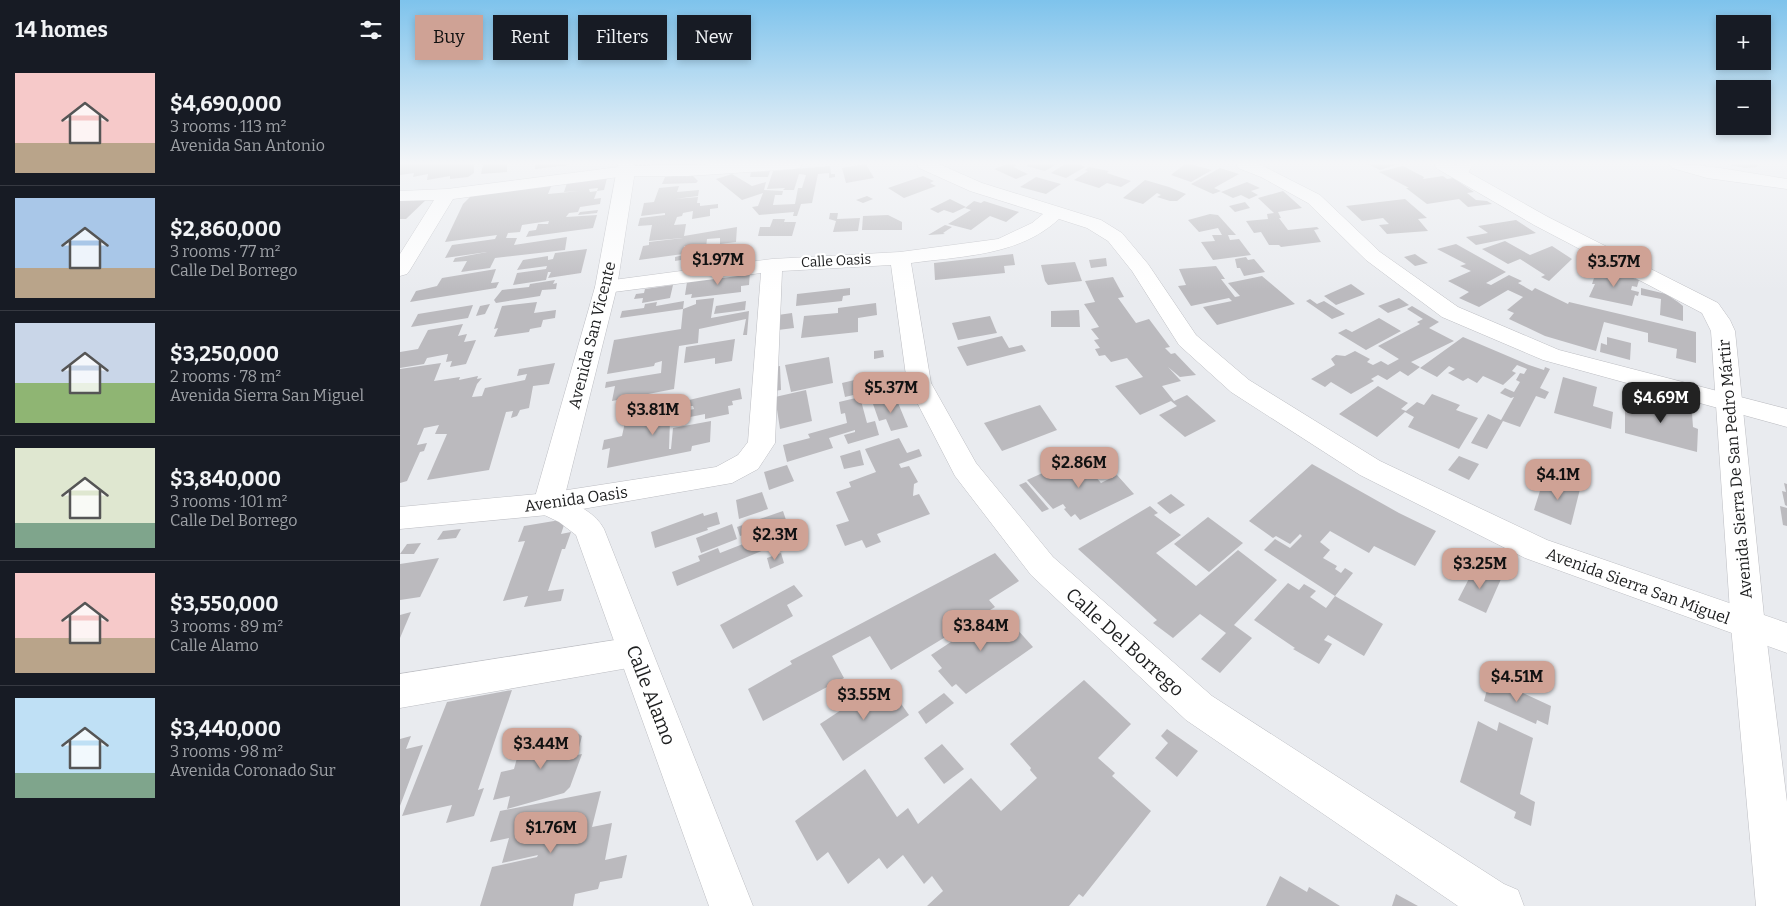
<!DOCTYPE html>
<meta charset="utf-8">
<style>
:root{--surface:#171b24;--page:#20242c;--text:#f1f3f6;--muted:#9ea1a6;--line:#363941;--accent:#cfa295}
body{margin:0;font-family:Bitter,serif;background:var(--page);color:var(--text);height:100vh;display:flex;flex-direction:column;font-size:19px;white-space:nowrap}
*{box-sizing:border-box;margin:0}
p{font-size:16px;color:var(--muted)}
.icon{flex:none;width:28px;height:28px;fill:none;stroke:currentColor;stroke-width:2;stroke-linecap:round;stroke-linejoin:round}
.map{position:relative;flex:1;overflow:hidden}
.sheet{display:flex;flex-direction:column;background:var(--surface);width:400px}
.sheet>*{flex:none}
.hud{position:absolute;left:15px;top:15px;width:475px;height:45px;display:flex;gap:10px}
.controls{position:absolute;left:1316px;top:15px;display:grid;gap:10px}
.controls a{display:grid;place-items:center;width:55px;height:55px;border-radius:0px;background:var(--surface);box-shadow:0 2px 8px #0003;font-size:25px}
.price{position:absolute;translate:-50% -42px;padding:0 11px;border-radius:10px;background:var(--accent);color:#111;font-size:16px;line-height:32px;filter:drop-shadow(0 1px 2px #0008)}
.price::after{content:'';position:absolute;left:50%;top:30px;width:15px;height:11px;margin-left:-8px;background:inherit;clip-path:polygon(0 0,100% 0,50% 100%)}
.price.on{background:#222;color:#fff}
ul{padding:0;list-style:none}
li{display:flex;align-items:center;gap:15px;height:125px;padding:0 15px}
li+li{border-top:1px solid var(--line)}
li span{display:grid;place-items:center;flex:none;width:140px;height:100px;border-radius:0px;color:#555}
li>.icon{margin-inline-start:auto}
span .icon{width:60px;height:60px;fill:#fffc;stroke-width:1}
li b{font-size:21px}
h2{display:flex;justify-content:space-between;align-items:center;height:60px;padding:0 15px;font-size:21px}
.tag{padding:0 18px;border-radius:0px;background:var(--surface);box-shadow:0 2px 8px #0003;font-size:18px;line-height:45px}
.tag.on{background:var(--accent);color:#111}
main{display:flex;flex:1;min-height:0}
.map>svg:first-child{display:block}
.building{fill:#bbbabe}
.lines{fill:none;stroke-linecap:round;stroke-linejoin:round}
.street-casing{stroke:#bdbec3;stroke-width:1}
.secondary-casing{stroke:#bdbec3;stroke-width:1}
.street{fill:#fff;fill-rule:evenodd}
.secondary{fill:#fff;fill-rule:evenodd}
.labels{text-anchor:middle;dominant-baseline:central;stroke-width:4.5;stroke-linejoin:round;paint-order:stroke}
.far-street-label{font-size:14px;fill:#1d1e1f;stroke:#fff}
.street-label{font-size:16px;fill:#1d1e1f;stroke:#fff}
.near-street-label{font-size:19px;fill:#1d1e1f;stroke:#fff}
</style>
<main>
<section class="sheet">
<h2>14 homes<svg class="icon" aria-label="filters" viewBox="0 0 24 24"><path d="M4 7h16M4 17h16"/><circle cx="9" cy="7" r="2"/><circle cx="15" cy="17" r="2"/></svg></h2>
<ul>
<li><span style="background:linear-gradient(#f6c9c9 70%,#b9a48a 0)"><svg class="icon" aria-label="home" viewBox="0 0 24 24"><path d="M3 11l9-7 9 7M6 9v11h12V9"/></svg></span><div><b>$4,690,000</b><p>3 rooms · 113 m²</p><p>Avenida San Antonio</p></div></li>
<li><span style="background:linear-gradient(#a9c7e8 70%,#b9a48a 0)"><svg class="icon" aria-label="home" viewBox="0 0 24 24"><path d="M3 11l9-7 9 7M6 9v11h12V9"/></svg></span><div><b>$2,860,000</b><p>3 rooms · 77 m²</p><p>Calle Del Borrego</p></div></li>
<li><span style="background:linear-gradient(#c9d6e8 60%,#8fb573 0)"><svg class="icon" aria-label="home" viewBox="0 0 24 24"><path d="M3 11l9-7 9 7M6 9v11h12V9"/></svg></span><div><b>$3,250,000</b><p>2 rooms · 78 m²</p><p>Avenida Sierra San Miguel</p></div></li>
<li><span style="background:linear-gradient(#dfe7d0 75%,#7fa58c 0)"><svg class="icon" aria-label="home" viewBox="0 0 24 24"><path d="M3 11l9-7 9 7M6 9v11h12V9"/></svg></span><div><b>$3,840,000</b><p>3 rooms · 101 m²</p><p>Calle Del Borrego</p></div></li>
<li><span style="background:linear-gradient(#f6c9c9 65%,#b9a48a 0)"><svg class="icon" aria-label="home" viewBox="0 0 24 24"><path d="M3 11l9-7 9 7M6 9v11h12V9"/></svg></span><div><b>$3,550,000</b><p>3 rooms · 89 m²</p><p>Calle Alamo</p></div></li>
<li><span style="background:linear-gradient(#bfe0f5 75%,#7fa58c 0)"><svg class="icon" aria-label="home" viewBox="0 0 24 24"><path d="M3 11l9-7 9 7M6 9v11h12V9"/></svg></span><div><b>$3,440,000</b><p>3 rooms · 98 m²</p><p>Avenida Coronado Sur</p></div></li>
</ul>
</section>
<div class="map">
<svg width="1387" height="906" viewBox="0 0 1387 906">
<rect width="100%" height="100%" fill="#e9ebef"/>
<g class="building">
<path d="M0,164H74V173L68,177L50,179V176L27,180L28,174L13,177L14,173L0,175Z"/>
<path d="M83,164H107V172L81,174Z"/>
<path d="M135,164H168V165L135,169Z"/>
<path d="M466,164L474,178L446,183L442,168Z"/>
<path d="M607,164L617,165L613,167L628,174L616,179L594,169Z"/>
<path d="M630,164H657L645,171L626,166Z"/>
<path d="M665,164H676L685,167L666,178L651,173Z"/>
<path d="M785,164H789L812,170L791,182L771,175Z"/>
<path d="M968,164H998L980,170Z"/>
<path d="M1358,164L1357,167L1345,168L1330,165Z"/>
<path d="M430,166L431,174H435V177L429,178V173L418,174L412,203L401,204L397,216H393L394,212L359,215L352,207L358,206L363,193L342,200L316,179L332,174L352,186L366,182L364,190L383,191L382,195H375L373,205L395,204L398,188H402L406,175L399,174L394,190H383L385,188L367,189L373,171Z"/>
<path d="M1003,166L1024,177L1023,179L1043,176L1047,179L1053,178L1074,192L1067,193L1076,200L1087,201L1092,204L1068,207L1059,199L1027,204L1006,188H1009L979,172Z"/>
<path d="M689,167L709,171L707,173L731,181L721,187L707,183L699,188L674,180L688,171L685,170Z"/>
<path d="M820,168L839,174L814,188L821,191L813,194L791,184Z"/>
<path d="M370,171L368,177H350L351,172Z"/>
<path d="M291,174L298,181L296,183L262,184L265,177Z"/>
<path d="M523,176L534,181L530,183L536,186L504,198L488,188Z"/>
<path d="M636,177L661,184L646,194L620,187Z"/>
<path d="M207,178L204,190L197,191L198,188L189,189L190,192L197,191L194,199L201,198L200,204L180,207L178,212L169,213L166,217L197,215L193,228L126,237L129,231L136,230L138,224H148L149,221L122,225L120,232L108,233L106,238H117L114,245L167,237L165,250L95,258L90,268L61,272L67,261L53,262L55,258L87,252L45,258L52,245L95,239L97,235L45,242L63,204L71,196L152,184L148,194L180,191L164,192L167,183Z"/>
<path d="M745,180L769,187L786,194L777,201H770L757,197L761,195L757,193L743,204L723,198Z"/>
<path d="M847,182L860,188L851,191L858,195L849,199L841,195L833,198L821,192Z"/>
<path d="M279,186L277,192L299,190L298,196L275,199L298,197L297,203H300V206L318,204V208L310,209V216L292,219L293,211L283,213L282,216L277,217L274,225L286,224L284,236L337,227L336,242L320,244V238L307,239L305,256L275,261V257L288,254L290,246H284L283,254L239,260L243,246L249,245V242L283,238L249,241L252,225L238,226L240,218L265,215V213L241,216L244,203L254,202L259,188Z"/>
<path d="M883,191L902,208L878,212L881,218H879L888,230L917,227L919,229L914,230L921,242L881,247L879,245H869L861,232L854,233L846,221L868,219L867,214L874,213L858,198Z"/>
<path d="M30,196L6,219H0V201Z"/>
<path d="M467,196L473,199L463,203L456,200Z"/>
<path d="M550,199L566,207L553,213L544,210L538,213L530,209Z"/>
<path d="M1005,199L1027,218L1018,219L1028,231L987,234L979,225L989,224L983,218L962,221L946,206Z"/>
<path d="M574,201L581,203L584,201L619,212L606,222L590,216L571,230L548,224L571,210L565,208Z"/>
<path d="M845,202L850,208L835,212L829,206Z"/>
<path d="M198,210L197,213L178,215L180,212Z"/>
<path d="M430,213H438L437,219L460,218L458,231L433,232L436,221L429,219Z"/>
<path d="M810,214L818,215L836,235H828L830,240L839,239L851,255L813,260L801,242L815,241L812,235H822L818,228L799,232L788,220Z"/>
<path d="M488,215L502,222V230H462L463,216Z"/>
<path d="M373,219H385L384,222H396L392,236H358L360,227H370Z"/>
<path d="M1116,220L1136,233L1076,245L1066,237L1088,233L1078,226Z"/>
<path d="M545,225L552,227L543,233L545,234L528,235Z"/>
<path d="M1105,241L1130,255L1152,246L1172,259L1149,281L1141,277L1145,275L1120,259L1108,264L1082,249Z"/>
<path d="M1056,244L1106,272L1086,283L1091,285L1109,275L1122,281L1118,283L1132,291L1135,288L1168,304L1169,302L1296,332V363L1276,358L1277,349L1248,342V333L1204,322L1196,351L1145,336L1109,319L1114,313L1107,310L1123,297L1108,290L1079,307L1059,298L1069,292L1048,281L1071,271L1060,266L1066,264L1037,249Z"/>
<path d="M187,249L181,273L148,278L151,272H148L146,280L113,285L117,273L146,269L147,266L117,270L123,260L148,256V260L153,259L155,253Z"/>
<path d="M613,254L615,265L604,266L605,273L535,280L534,263Z"/>
<path d="M1015,254L1028,263L1015,266L1004,257Z"/>
<path d="M846,257L848,260L854,259L865,272L844,276L840,268H837L835,259Z"/>
<path d="M706,258L707,266L691,268L689,260Z"/>
<path d="M675,262L682,281L648,285L645,281L641,265Z"/>
<path d="M816,266L825,279H821L835,297L840,296L828,283L862,276L895,304L817,325L803,307L832,301L829,298L791,306L778,286L786,285L779,269Z"/>
<path d="M96,269L91,283L99,282L96,288L10,302L16,291L37,286L42,278Z"/>
<path d="M1197,269L1210,273L1211,270L1239,280L1237,287L1232,286L1231,290L1239,292L1238,296L1235,295L1232,306L1189,297L1195,284H1192Z"/>
<path d="M350,272L349,285L341,286V292L291,298L292,294L285,295L287,282Z"/>
<path d="M713,277L724,297L718,298L736,323L749,319L770,347L765,348L771,354L775,353L796,375L780,377L768,367L781,381L762,386L774,401L787,395L816,421L785,437L759,415L777,406L771,401L740,415L715,386L743,377L727,358L711,362L705,355L699,356L695,349L700,348L694,340L699,339L691,329L699,327L684,304L695,302L685,281Z"/>
<path d="M155,280L153,284L157,283L156,289L142,290L140,296L96,303L94,300L102,290L129,287L130,284Z"/>
<path d="M951,284L965,294L936,305L924,296Z"/>
<path d="M273,285L270,298L242,303L243,298L234,299L236,294L244,293L245,289Z"/>
<path d="M450,288V295L443,296L442,301L396,306L397,294Z"/>
<path d="M1241,288L1266,294L1278,302L1283,306V321L1260,315L1261,299L1241,295Z"/>
<path d="M314,298L311,318L349,311L347,335H343L346,319L299,329L298,343L279,346L274,389L212,401L215,386L205,388L206,382L261,373L262,361L255,363L254,366L207,374L214,340L281,329L283,309L220,318L222,311L244,308L245,304L257,302L256,306L284,301L283,309L296,304V300Z"/>
<path d="M999,298L1009,305L988,313L978,306Z"/>
<path d="M910,299L917,304L924,301L945,314L932,319L906,301Z"/>
<path d="M346,301L345,310L314,314L316,306Z"/>
<path d="M137,302L134,313L156,310L155,318L143,320L141,327L130,329L129,332L94,337L98,328L94,329L102,306Z"/>
<path d="M476,303L477,315L458,318V332L401,338L404,316L438,313V308Z"/>
<path d="M90,304L85,314L76,316L80,306Z"/>
<path d="M73,305L68,318L11,327L18,314Z"/>
<path d="M1012,306L1039,322L1029,328L1054,341L1011,362L1020,367L1008,376L1000,371L987,380L978,375L971,379L974,381L951,394L931,382L925,387L911,379L935,365L931,359L936,355L945,356L955,351L970,359L967,362L973,365L981,361L988,365L999,359L978,346L1020,324L1017,322L1023,319L1007,309Z"/>
<path d="M679,310L680,327H651V311Z"/>
<path d="M392,313L394,328L370,331L371,316Z"/>
<path d="M590,316L597,333L558,340L552,323Z"/>
<path d="M979,318L1001,331L966,350L938,333L946,329L952,332Z"/>
<path d="M63,324L58,336L67,334L64,342L76,340L66,364L50,367L52,361L46,362L48,354L27,358L24,364L0,368V352L18,349L28,330Z"/>
<path d="M602,336L609,348L622,345L626,351L567,366L557,347Z"/>
<path d="M1063,337L1129,365L1144,370L1145,367L1150,369L1140,388L1149,392L1145,399L1136,396L1120,427L1103,421L1087,449L1071,443L1088,414L1101,420L1114,397L1111,398L1100,393L1105,388L1114,392L1120,382L1116,380L1120,373L1124,374L1127,369L1117,365L1112,371L1116,373L1103,385L1083,376L1077,383L1068,378L1063,381L1048,373L1055,369L1049,366L1037,377L1020,368Z"/>
<path d="M1207,337L1231,343L1230,360L1200,352L1201,343L1207,345Z"/>
<path d="M335,339L332,361L315,364V358L284,363L286,347Z"/>
<path d="M483,350L484,357L474,359V351Z"/>
<path d="M429,357L433,383L391,392L385,365Z"/>
<path d="M41,363L34,381L60,377L59,380L78,376L77,379L82,378L77,384L72,397L82,396L85,388L125,380L127,374L117,376L119,369L155,363L149,384L133,386L129,408L120,410L117,416L111,418L113,411L106,412L89,470L27,480L47,434H35L39,425L24,428L17,445L27,443L24,451L20,452L7,481L0,483V369Z"/>
<path d="M380,366L381,390L374,391L373,367Z"/>
<path d="M488,372L493,389L484,391L483,388L445,397L442,383Z"/>
<path d="M1163,377L1197,387L1193,406L1213,412L1211,429L1154,413Z"/>
<path d="M978,386L1008,403L1001,409L1006,411L1017,402L1024,405L1032,394L1060,405L1056,410L1078,418L1059,449L1008,427L1014,417L1005,412L977,437L939,414Z"/>
<path d="M340,388L342,399L332,401L333,405L328,406L329,414L305,419V414L285,418V411L294,409L293,406H289V400Z"/>
<path d="M406,390L412,421L380,429L375,397Z"/>
<path d="M1235,394L1266,402L1265,406L1292,413L1293,427L1298,429L1297,452L1225,433V411L1232,413Z"/>
<path d="M460,397L467,423L475,421L479,435L448,444L444,435L455,432V430L429,438L433,448L387,462L383,445L410,438L408,434L447,423L445,413L441,414L439,402Z"/>
<path d="M496,398L508,427L491,431L486,419L479,421L473,404Z"/>
<path d="M270,400L264,421L270,420L269,449H271L273,428L311,421L310,442L292,446L291,451L207,468L210,448L202,450L204,440L222,436L227,413L235,412L237,405Z"/>
<path d="M640,405L657,430L602,451L584,423Z"/>
<path d="M499,438L507,453L519,449L522,456L499,464L501,468L509,466L518,482L514,484L513,496L519,494L530,514L477,534L481,542L466,548L462,540L445,546L436,525L449,521L436,492L451,487L449,482L476,472L465,449Z"/>
<path d="M460,450L464,465L444,469L440,456Z"/>
<path d="M1059,456L1079,464L1069,480L1048,470Z"/>
<path d="M678,457L701,483L717,475L734,494L680,520L675,514L671,517L664,509L666,508L663,504L653,509L627,480Z"/>
<path d="M912,464L999,513L1036,531L1015,566L974,546L969,553L930,531L920,542L930,550L923,558L937,566L935,569L941,573L945,568L953,573L935,596L864,550L875,539L890,548L902,536L900,534L890,544L876,536L873,538L849,521Z"/>
<path d="M387,465L394,481L369,490L364,472Z"/>
<path d="M1144,478L1180,489L1171,525L1134,510Z"/>
<path d="M626,482L649,509L642,512L619,485Z"/>
<path d="M1384,483L1387,484V506L1385,505L1382,491L1386,492Z"/>
<path d="M362,492L368,509L339,519L336,500Z"/>
<path d="M771,494L785,505L770,514L757,503Z"/>
<path d="M750,506L758,513L754,515L781,535L756,553L796,586L838,550L877,580L834,625L852,638L820,673L801,659L826,633L800,614L773,638L753,623L757,620L678,549Z"/>
<path d="M1380,506L1387,508V526L1383,525Z"/>
<path d="M383,511L386,520L340,536L337,527Z"/>
<path d="M317,512L320,524L307,528L308,530L255,548L251,532L303,513L304,516Z"/>
<path d="M808,517L843,543L809,572L774,544Z"/>
<path d="M166,519L161,534L171,532L165,549H162L148,591L164,589L161,601L124,607L128,596L103,601L125,541L118,542L124,526Z"/>
<path d="M332,524L337,539L301,553L296,538Z"/>
<path d="M61,529L56,538L37,540L43,531Z"/>
<path d="M381,529L386,541L277,586L272,572L300,561L298,556L318,548L320,553Z"/>
<path d="M21,543L14,554H0L7,544Z"/>
<path d="M381,553L384,563L370,569L367,558Z"/>
<path d="M595,553L619,581L589,600L595,607L491,670L470,636L432,656L444,678L363,721L348,689L392,664L390,661Z"/>
<path d="M39,558L20,597L0,600V564Z"/>
<path d="M1075,567L1101,579L1086,613L1058,600Z"/>
<path d="M888,583L899,590L904,584L916,591L910,597L926,608L935,596L983,624L964,656L928,635L924,640L932,644L919,664L893,649L895,648L854,620Z"/>
<path d="M394,585L403,596L387,605L393,616L333,649L320,625Z"/>
<path d="M600,610L633,647L566,694L556,684L552,687L538,671L542,668L531,655Z"/>
<path d="M11,612L0,638V615Z"/>
<path d="M1090,678L1151,706L1148,725L1137,720L1136,724L1084,701Z"/>
<path d="M684,680L731,724L698,758L715,773L712,776L751,811L683,897L679,894L669,906H527L543,891L532,876L524,884L503,855L487,869L479,858L448,884L428,852L417,861L395,821L465,769L497,817L508,808L518,824L571,778L601,811L637,778L630,770L631,768L610,744Z"/>
<path d="M485,681L509,715L443,761L420,724Z"/>
<path d="M112,690L78,790L84,788L74,816L46,823L52,805L2,816L47,702Z"/>
<path d="M544,693L554,703L526,724L518,712Z"/>
<path d="M1078,721L1097,731L1099,722L1133,738L1120,794L1135,802L1131,826L1114,818L1116,812L1060,782Z"/>
<path d="M767,729L798,751L777,777L755,758L768,743L761,736Z"/>
<path d="M174,731L182,736L177,755L182,754L170,787L164,793L107,809L110,796L93,800L101,772L114,769L120,747L127,741Z"/>
<path d="M11,736L6,749L23,745L0,806V739Z"/>
<path d="M542,744L564,769L544,784L524,758Z"/>
<path d="M201,791L192,827L212,823L205,860L227,855L222,878L200,882L198,889L175,894L173,906H80L92,867L137,857L138,855L102,863L109,838L90,842L100,811Z"/>
<path d="M880,876L907,892L909,887L940,906H866Z"/>
<path d="M996,894L1018,906H992Z"/>
</g>
<g class="lines">
<g class="street-casing">
<g id="street">
<path d="M317,164H402L400,168L394,169L288,176H226L53,199L10,270L7,274L0,276V254L34,200L0,201V191L47,189L226,166Z"/>
<path d="M517,164H539L582,183L701,220L722,233L748,264L796,335L849,380L980,461L1147,540L1387,623V653L1125,558L960,475L831,392L779,345L732,271L708,241L687,228L659,219C619,256 562,256 511,263L531,383L576,463L653,557L812,696L1104,884L1118,890L1124,906H1058L786,720L631,575L555,476L507,383L491,265L382,271L375,443L358,469L332,483L148,515L0,529V507L148,493L316,467L338,455L348,442L361,273L206,293L198,292L195,287L198,282L372,259L500,252L598,239L632,223L643,214L570,191L519,168Z"/>
<path d="M836,164H859L920,195L980,252L1058,307L1159,350L1387,409V427L1143,360L1042,317L966,260L908,203L861,177L838,168Z"/>
<path d="M1057,164H1073L1066,177H1054L1051,173Z"/>
<path d="M1270,164C1308,164 1348,173 1387,179V189L1307,178L1272,168Z"/>
<path d="M234,637L246,641L251,652L246,663L234,667L0,708V674Z"/>
</g>
</g>
<g class="secondary-casing">
<g id="secondary">
<path d="M218,164H234L235,171L217,287L164,499C180,506 196,514 204,529L353,906H309L176,535L159,522L138,512L133,504L195,287Z"/>
<path d="M1034,164H1054L1148,217L1318,303L1330,320L1335,331L1365,626L1387,802V906H1356L1331,626L1311,331L1302,313L1134,225L1036,168Z"/>
</g>
</g>
<use href="#street" class="street"/>
<use href="#secondary" class="secondary"/>
</g>
<linearGradient id="sky" x2="0" y2="1"><stop stop-color="#7ec3ec"/><stop offset="0.56" stop-color="#f5f6f8"/><stop offset="1" stop-color="#f5f6f8" stop-opacity="0"/></linearGradient>
<rect width="1387" height="291" fill="url(#sky)"/>
<g class="labels">
<g class="far-street-label">
<text transform="translate(436 261) rotate(-3)">Calle Oasis</text>
</g>
<g class="street-label">
<text transform="translate(192 335) rotate(-76)">Avenida San Vicente</text>
<text transform="translate(1335 469) rotate(-95)">Avenida Sierra De San Pedro Mártir</text>
<text transform="translate(176 499) rotate(-8)">Avenida Oasis</text>
<text transform="translate(1238 586) rotate(20)">Avenida Sierra San Miguel</text>
</g>
<g class="near-street-label">
<text transform="translate(725 642) rotate(42)">Calle Del Borrego</text>
<text transform="translate(251 695) rotate(69)">Calle Alamo</text>
</g>
</g>
</svg>
<div class="controls">
<a>+</a>
<a>−</a>
</div>
<b class="price" style="left:318px;top:286px">$1.97M</b>
<b class="price" style="left:1214px;top:288px">$3.57M</b>
<b class="price" style="left:491px;top:414px">$5.37M</b>
<b class="price on" style="left:1261px;top:424px">$4.69M</b>
<b class="price" style="left:253px;top:436px">$3.81M</b>
<b class="price" style="left:679px;top:489px">$2.86M</b>
<b class="price" style="left:1158px;top:501px">$4.1M</b>
<b class="price" style="left:375px;top:561px">$2.3M</b>
<b class="price" style="left:1080px;top:590px">$3.25M</b>
<b class="price" style="left:581px;top:652px">$3.84M</b>
<b class="price" style="left:1117px;top:703px">$4.51M</b>
<b class="price" style="left:464px;top:721px">$3.55M</b>
<b class="price" style="left:141px;top:770px">$3.44M</b>
<b class="price" style="left:151px;top:854px">$1.76M</b>
<div class="hud">
<a class="tag on">Buy</a>
<a class="tag">Rent</a>
<a class="tag">Filters</a>
<a class="tag">New</a>
</div>
</div>
</main>
